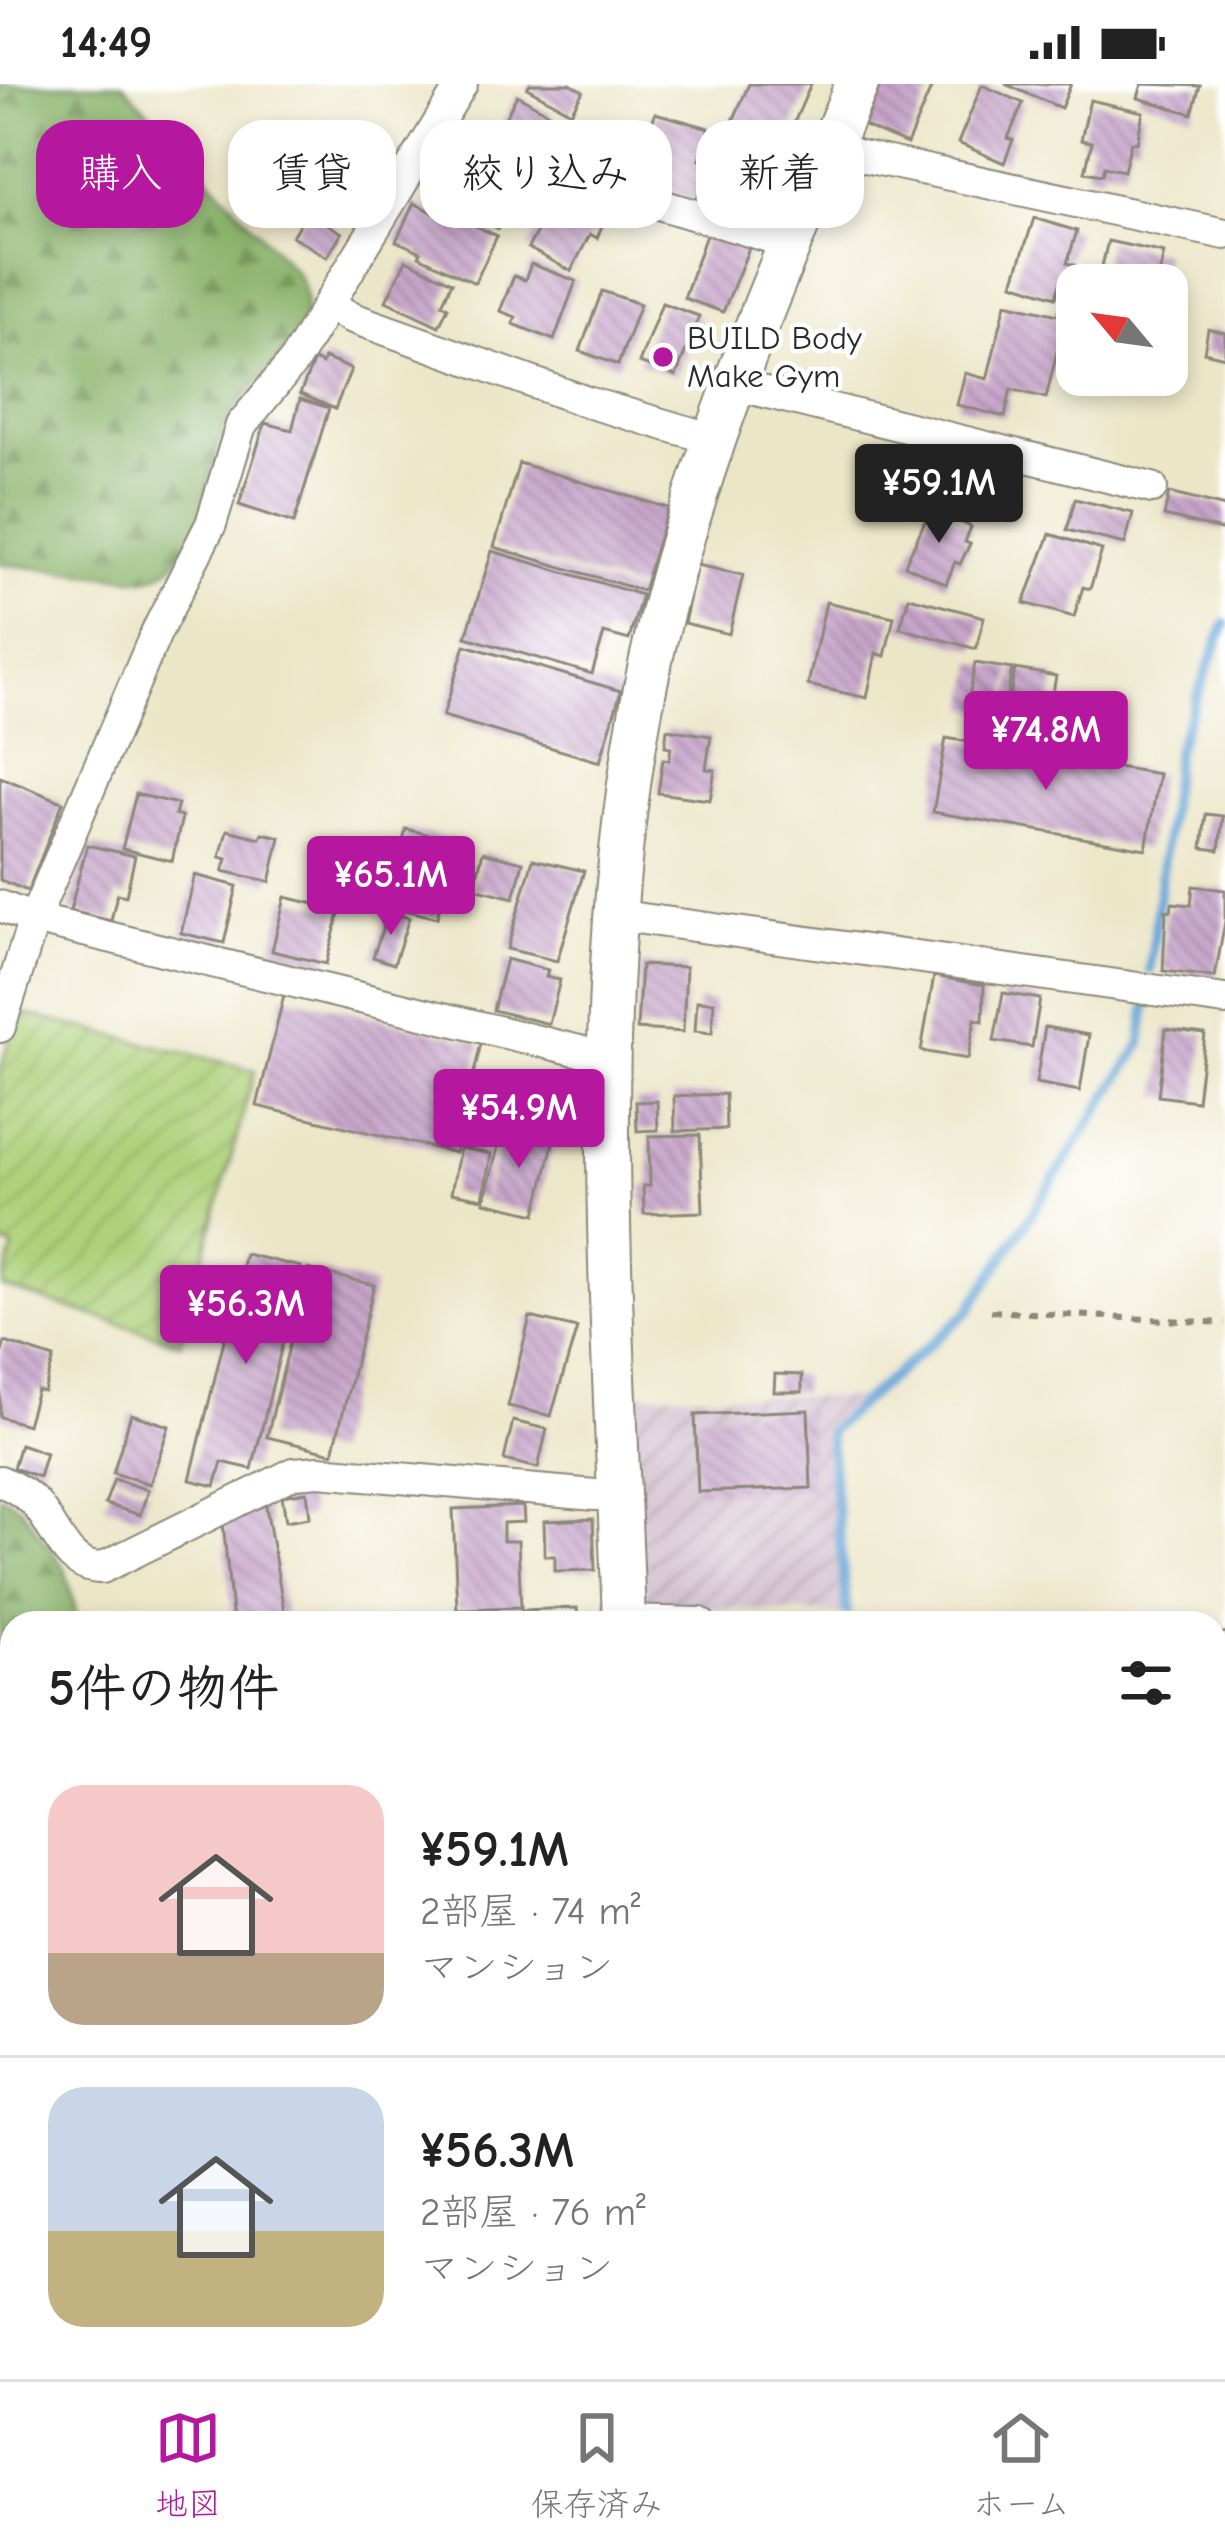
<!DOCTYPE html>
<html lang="ja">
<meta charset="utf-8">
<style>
:root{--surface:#fff;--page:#f6f6f6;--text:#222;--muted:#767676;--line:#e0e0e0;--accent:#b5179e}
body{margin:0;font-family:"Comic Neue","Klee One",sans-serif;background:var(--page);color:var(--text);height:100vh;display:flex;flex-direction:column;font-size:45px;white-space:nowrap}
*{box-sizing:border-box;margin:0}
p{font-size:39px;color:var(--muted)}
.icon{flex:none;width:66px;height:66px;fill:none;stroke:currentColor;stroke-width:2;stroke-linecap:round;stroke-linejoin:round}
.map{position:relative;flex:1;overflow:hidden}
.panel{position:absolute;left:0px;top:1527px;width:1227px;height:768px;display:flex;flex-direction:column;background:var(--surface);border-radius:36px 36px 0 0;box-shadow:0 6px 18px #0003}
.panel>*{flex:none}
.top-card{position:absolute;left:36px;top:36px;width:1155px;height:108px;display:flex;gap:24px}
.needle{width:78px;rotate:299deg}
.controls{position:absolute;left:1056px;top:180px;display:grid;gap:24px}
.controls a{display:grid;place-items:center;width:132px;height:132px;border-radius:24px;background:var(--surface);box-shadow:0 6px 18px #0003;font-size:60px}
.price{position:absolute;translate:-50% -102px;padding:0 27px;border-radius:12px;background:var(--accent);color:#fff;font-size:39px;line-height:78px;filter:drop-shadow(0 3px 6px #0008)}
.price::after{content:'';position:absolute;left:50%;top:72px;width:36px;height:27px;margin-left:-18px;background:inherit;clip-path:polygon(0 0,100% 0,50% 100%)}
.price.current{background:#222;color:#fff}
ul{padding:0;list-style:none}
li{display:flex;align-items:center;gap:36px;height:300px;padding:0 48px}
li+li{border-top:3px solid var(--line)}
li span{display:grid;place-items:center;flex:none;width:336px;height:240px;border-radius:36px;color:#555}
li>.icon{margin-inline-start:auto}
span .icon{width:144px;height:144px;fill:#fffc;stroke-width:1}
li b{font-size:51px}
h2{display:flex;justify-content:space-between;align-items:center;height:144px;padding:0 48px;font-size:51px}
.pill{padding:0 42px;border-radius:36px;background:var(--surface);box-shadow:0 6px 18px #0003;font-size:42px;line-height:108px}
.pill.current{background:var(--accent);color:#fff}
.status{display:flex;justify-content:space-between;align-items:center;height:84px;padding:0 60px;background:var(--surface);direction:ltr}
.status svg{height:33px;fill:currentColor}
.dock{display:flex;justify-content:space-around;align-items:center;height:168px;border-top:3px solid var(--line);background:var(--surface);font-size:33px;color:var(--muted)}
.dock a{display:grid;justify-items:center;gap:6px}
.dock .current{color:var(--accent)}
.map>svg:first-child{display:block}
.industrial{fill:url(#industrial-furrows)}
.forest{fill:url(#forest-firs);stroke:#5a6f4a;stroke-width:3}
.garden{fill:url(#garden-furrows);stroke:#6c7e52;stroke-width:3}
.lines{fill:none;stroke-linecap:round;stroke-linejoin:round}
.stream{stroke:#60a2d4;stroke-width:10}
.building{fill:url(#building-back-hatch)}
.street-casing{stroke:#8c887a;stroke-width:34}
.secondary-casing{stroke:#8c887a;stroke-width:46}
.primary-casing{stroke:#8c887a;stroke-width:50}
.path{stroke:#8c887a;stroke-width:6;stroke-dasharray:9 9;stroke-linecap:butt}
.street{stroke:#fff;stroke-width:30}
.secondary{stroke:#fff;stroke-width:42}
.primary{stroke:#fff;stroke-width:45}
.poi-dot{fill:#b5179e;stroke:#fff;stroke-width:4.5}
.labels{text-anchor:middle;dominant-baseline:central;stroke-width:9;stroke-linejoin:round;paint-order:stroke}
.poi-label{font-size:33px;fill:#2b2b2b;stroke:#fff;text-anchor:start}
</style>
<div class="status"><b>14:49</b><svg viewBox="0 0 49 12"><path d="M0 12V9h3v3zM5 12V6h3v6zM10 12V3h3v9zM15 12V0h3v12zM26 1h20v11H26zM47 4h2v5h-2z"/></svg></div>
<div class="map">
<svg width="1225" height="2295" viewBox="0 0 1225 2295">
<defs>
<pattern id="industrial-furrows" width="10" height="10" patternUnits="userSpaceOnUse" patternTransform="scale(3)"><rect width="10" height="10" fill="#d1bdcc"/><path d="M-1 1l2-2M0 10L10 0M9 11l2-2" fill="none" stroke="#aa9aa6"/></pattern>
<pattern id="forest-firs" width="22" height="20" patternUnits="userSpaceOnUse" patternTransform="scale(3)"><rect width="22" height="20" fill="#8ab36a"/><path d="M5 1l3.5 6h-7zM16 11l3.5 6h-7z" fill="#719257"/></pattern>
<pattern id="garden-furrows" width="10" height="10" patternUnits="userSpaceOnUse" patternTransform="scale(3)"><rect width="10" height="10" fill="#aed17a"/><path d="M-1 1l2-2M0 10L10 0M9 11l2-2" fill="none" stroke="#96b46a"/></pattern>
<pattern id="building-back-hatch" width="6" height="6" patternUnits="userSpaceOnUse" patternTransform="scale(3)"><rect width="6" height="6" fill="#c8a5cb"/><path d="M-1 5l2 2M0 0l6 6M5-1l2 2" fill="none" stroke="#a387a5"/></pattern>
</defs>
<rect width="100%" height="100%" fill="#fff"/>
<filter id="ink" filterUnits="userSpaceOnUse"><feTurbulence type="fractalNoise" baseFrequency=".00833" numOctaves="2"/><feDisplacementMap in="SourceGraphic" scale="24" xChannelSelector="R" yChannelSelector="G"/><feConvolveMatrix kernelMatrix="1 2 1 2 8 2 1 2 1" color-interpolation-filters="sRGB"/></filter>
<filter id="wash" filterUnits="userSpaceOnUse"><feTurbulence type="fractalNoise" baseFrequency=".004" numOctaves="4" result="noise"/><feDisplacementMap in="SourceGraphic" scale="48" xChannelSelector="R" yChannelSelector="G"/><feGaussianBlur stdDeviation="2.7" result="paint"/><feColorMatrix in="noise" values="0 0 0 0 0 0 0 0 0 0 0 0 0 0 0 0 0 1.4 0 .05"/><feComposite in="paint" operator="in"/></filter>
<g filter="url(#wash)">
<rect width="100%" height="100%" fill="#ece6c8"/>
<path class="industrial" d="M635,1309L860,1314L824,1346L842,1530L650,1521L642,1512Z"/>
<g class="forest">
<path d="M0,0H123L297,190C332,249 250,293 227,339C204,385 206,484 144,495L0,480Z"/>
<path d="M0,1411L20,1423L65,1485L79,1539H12V1596L0,1588Z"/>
<path d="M12,2111V2249L0,2242V2115Z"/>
<path d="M1215,2164L1225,2168V2295H989L993,2283H1215Z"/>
<path d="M69,2283H227V2295H89Z"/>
</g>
<path class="garden" d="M18,928L255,986L180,1259L2,1203L14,1164L0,1159V986Z"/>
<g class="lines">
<g class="stream">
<path d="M1150,886L1176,666L1225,540"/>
<path d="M847,1528L829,1347L969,1227L1141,960L1146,923"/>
<path d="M1136,2283L1144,2295"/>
</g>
</g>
<g id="blocks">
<g class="building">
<path d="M530,0H570L583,7L571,28L527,4Z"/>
<path d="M749,0H811L790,48L808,56L802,68L733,37Z"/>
<path d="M881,0H933L907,60L864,42Z"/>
<path d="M1005,0H1071L1061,24Z"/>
<path d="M1142,0L1200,2L1192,30L1138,14Z"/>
<path d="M982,1L1023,19L1008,54L1013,56L1004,79L958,59Z"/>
<path d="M517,11L552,31L530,71L509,60L512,55L498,48Z"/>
<path d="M1090,16L1143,28L1137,59L1131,58L1124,87L1104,83L1102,91L1085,88L1092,58L1081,56Z"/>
<path d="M655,29L709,44L700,76L707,79L697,117L648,104L641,78Z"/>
<path d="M591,40L635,65L631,71L622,66L620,71L584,51Z"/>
<path d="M746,51L794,73L784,95L778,93L760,133L717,114Z"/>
<path d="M468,73L514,98L511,104L524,110L512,133L506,130L498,145L448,118Z"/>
<path d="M570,83L597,98L591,110L563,95Z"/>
<path d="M563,99L609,124L597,154L590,150L571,187L528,164Z"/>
<path d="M414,119L438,131L441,126L497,152L475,199L419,172L421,168L396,157Z"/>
<path d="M307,128L342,149L327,173L292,152Z"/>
<path d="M1034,134L1077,147L1067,179L1077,182L1071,200L1061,197L1056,213L1013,199Z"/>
<path d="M708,145L751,159L723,228L684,214Z"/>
<path d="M1108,157L1164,169L1157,201L1098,199Z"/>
<path d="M406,176L452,198L442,220L448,223L439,242L386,217Z"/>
<path d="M531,180L576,197L554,256L513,240L516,233L500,227L514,192L525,196Z"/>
<path d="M602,207L640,220L618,281L580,267Z"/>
<path d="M662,219L699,232L676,292L639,279Z"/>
<path d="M1006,219L1058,231L1059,225L1077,229V268L1076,273L1057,268L1046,314L1011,305L1005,333L957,321L965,289L987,295Z"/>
<path d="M1208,245L1225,249V273L1204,268Z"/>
<path d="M324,274L351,285L335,325L300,310L314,276L322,280Z"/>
<path d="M300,315L329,324L294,439L239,421L265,339L292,346Z"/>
<path d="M519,379L668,424L643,507L494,463Z"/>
<path d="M941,383L983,402L971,429L929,410Z"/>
<path d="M1169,409L1225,423V447L1164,432Z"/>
<path d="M1075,415L1133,429L1125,460L1067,446Z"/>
<path d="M931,424L971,443L965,458L970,460L960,480L955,478L946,500L905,481Z"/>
<path d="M1050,450L1102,466L1090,505L1083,503L1074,533L1024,519Z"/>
<path d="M492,467L642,511L629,556L604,549L592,590L466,553Z"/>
<path d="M697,481L743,491L729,550L684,539Z"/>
<path d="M909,513L984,533L976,565L900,544Z"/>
<path d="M826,518L894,533L885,572L876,569L867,614L808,601Z"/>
<path d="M465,561L621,607L600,678L443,632Z"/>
<path d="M975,579L1012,585L1004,630L967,624Z"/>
<path d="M1015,585L1056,592L1047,641L1006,634Z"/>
<path d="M667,645L711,652L706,685L715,686L710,716L658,709L663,675L669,676L671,663L665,662Z"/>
<path d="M946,654L1159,690L1146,765L933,728Z"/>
<path d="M0,693L63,718L28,807L0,796Z"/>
<path d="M136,710L178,720L175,731L182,733L172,777L122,765Z"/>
<path d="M1206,730L1223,732L1219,766L1202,764Z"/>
<path d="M406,745L455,757L437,834L387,822Z"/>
<path d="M227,746L260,754L262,749L280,753L270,798L223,787L227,775L220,773Z"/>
<path d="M87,761L135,772L126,812L117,810L111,837L70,827Z"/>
<path d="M483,768L523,778L514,814L474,804Z"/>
<path d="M533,775L584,787L557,877L507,865Z"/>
<path d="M195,791L237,802L224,859L181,849Z"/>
<path d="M1193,802L1225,806V837L1215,893L1163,887L1166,826L1171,827L1172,819L1191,821Z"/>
<path d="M285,813L340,826L326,880L272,867Z"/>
<path d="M388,828L409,834L394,880L373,873Z"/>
<path d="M506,875L548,886L546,893L560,896L549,940L493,926Z"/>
<path d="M641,881L686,883L683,948L637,945Z"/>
<path d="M934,892L984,901L983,937L975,935L968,975L921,967Z"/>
<path d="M1003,909L1040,915L1032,963L994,957Z"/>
<path d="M284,911L481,959L455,1069L257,1022Z"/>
<path d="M697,917L714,918L712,949L695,947Z"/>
<path d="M1045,943L1089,951L1080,1007L1036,999Z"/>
<path d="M1166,945L1205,950L1197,1017L1158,1012Z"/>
<path d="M510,1010L548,1020L541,1050L503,1041Z"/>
<path d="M725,1010L726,1045L675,1047L674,1012Z"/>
<path d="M657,1017L658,1046L637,1047L636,1018Z"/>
<path d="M503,1043L554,1055L536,1130L484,1118Z"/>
<path d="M700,1051L703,1128L644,1130L643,1102H650L649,1052Z"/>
<path d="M460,1064L491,1070L483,1115L451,1109Z"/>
<path d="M245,1170L301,1183L252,1385L222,1378L215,1402L190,1396Z"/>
<path d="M308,1185L374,1201L333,1369L267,1353Z"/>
<path d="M530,1233L577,1244L551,1332L508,1322Z"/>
<path d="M5,1258L54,1274L44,1308L37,1306L27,1341L0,1333V1274Z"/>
<path d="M775,1290L802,1291V1308H774Z"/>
<path d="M808,1326L811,1404L698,1408L695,1331Z"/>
<path d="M131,1330L169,1342L150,1400L113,1389Z"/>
<path d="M513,1337L547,1345L538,1384L504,1376Z"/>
<path d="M20,1360L46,1369L39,1393L13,1384Z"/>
<path d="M114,1395L148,1406L140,1431L105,1420Z"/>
<path d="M307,1408L310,1433L286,1437L282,1412Z"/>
<path d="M265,1417L286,1538L233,1539L223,1439Z"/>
<path d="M523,1422L524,1438L503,1439V1457H518L521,1523L457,1525L453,1425Z"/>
<path d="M593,1435L595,1486L555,1487V1472H545L544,1437Z"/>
<path d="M577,1524L578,1539H521V1526Z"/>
<path d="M1215,1586L1225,1587V1718L1215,1717Z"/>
<rect x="1217" y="2084" width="8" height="54"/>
<path d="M835,2283H883L918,2294L831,2295Z"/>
<path d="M922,2283H983L979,2295H957Z"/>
</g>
</g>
</g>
<g filter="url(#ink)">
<use href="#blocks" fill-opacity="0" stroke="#8c887a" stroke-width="3"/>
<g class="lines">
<g class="street-casing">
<g id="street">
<path d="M831,61L856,71L1225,150"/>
<path d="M645,116L789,159"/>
<path d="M329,220L350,233L587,318L713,355"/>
<path d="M732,300L1152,404"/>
<path d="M0,822L34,835L592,970H607"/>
<path d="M614,831L1225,916"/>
<path d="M0,943L34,835L156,549L211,440L241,341L294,277L462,0"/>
<path d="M0,1397C12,1402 24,1408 34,1418C56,1441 65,1485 102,1484L294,1389L319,1387L595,1411L620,1410"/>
<path d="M624,1537L700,1539"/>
<path d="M1215,1565H1225"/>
<path d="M1215,2044H1225"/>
</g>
</g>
<g class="secondary-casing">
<g id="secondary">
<path d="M624,1539C614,1234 586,927 641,625C682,405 771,204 857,0"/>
<path d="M753,2295L760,2283"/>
</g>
</g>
<g class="primary-casing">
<g id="primary">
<path d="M0,1617L12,1625"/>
<path d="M713,2283L715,2295"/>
</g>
</g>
<path class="path" d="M991,1227L1225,1239"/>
<use href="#street" class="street"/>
<use href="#secondary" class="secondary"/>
<use href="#primary" class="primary"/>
</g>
</g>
<circle class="poi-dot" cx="663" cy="273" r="12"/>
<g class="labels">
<g class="poi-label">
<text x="687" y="254">BUILD Body<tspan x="687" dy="38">Make Gym</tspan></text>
</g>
</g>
</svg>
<div class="controls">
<a><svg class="needle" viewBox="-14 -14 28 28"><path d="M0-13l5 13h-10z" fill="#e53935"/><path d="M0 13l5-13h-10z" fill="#767676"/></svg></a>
</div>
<b class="price current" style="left:939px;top:462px">¥59.1M</b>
<b class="price" style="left:1046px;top:709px">¥74.8M</b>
<b class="price" style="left:391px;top:854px">¥65.1M</b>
<b class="price" style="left:519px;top:1087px">¥54.9M</b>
<b class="price" style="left:246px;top:1283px">¥56.3M</b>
<div class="top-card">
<a class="pill current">購入</a>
<a class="pill">賃貸</a>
<a class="pill">絞り込み</a>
<a class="pill">新着</a>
</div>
<section class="panel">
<h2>5件の物件<svg class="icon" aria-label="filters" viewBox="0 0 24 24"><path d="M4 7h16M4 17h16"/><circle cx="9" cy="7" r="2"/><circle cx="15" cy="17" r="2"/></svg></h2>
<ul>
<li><span style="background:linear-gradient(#f6c9c9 70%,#b9a48a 0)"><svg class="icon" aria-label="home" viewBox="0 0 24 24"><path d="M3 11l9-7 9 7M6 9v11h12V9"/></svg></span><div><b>¥59.1M</b><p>2部屋 · 74 m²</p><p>マンション</p></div></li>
<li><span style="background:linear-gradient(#c9d6e8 60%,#c2b280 0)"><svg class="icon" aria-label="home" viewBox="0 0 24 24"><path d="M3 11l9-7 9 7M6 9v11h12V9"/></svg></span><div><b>¥56.3M</b><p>2部屋 · 76 m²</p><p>マンション</p></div></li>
</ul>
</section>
</div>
<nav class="dock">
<a class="current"><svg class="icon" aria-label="map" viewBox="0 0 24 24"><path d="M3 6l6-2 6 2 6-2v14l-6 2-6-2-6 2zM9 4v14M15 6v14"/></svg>地図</a>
<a><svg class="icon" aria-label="saved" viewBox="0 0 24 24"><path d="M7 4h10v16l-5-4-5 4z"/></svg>保存済み</a>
<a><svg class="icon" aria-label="home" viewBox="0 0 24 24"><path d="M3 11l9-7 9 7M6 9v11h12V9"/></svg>ホーム</a>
</nav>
